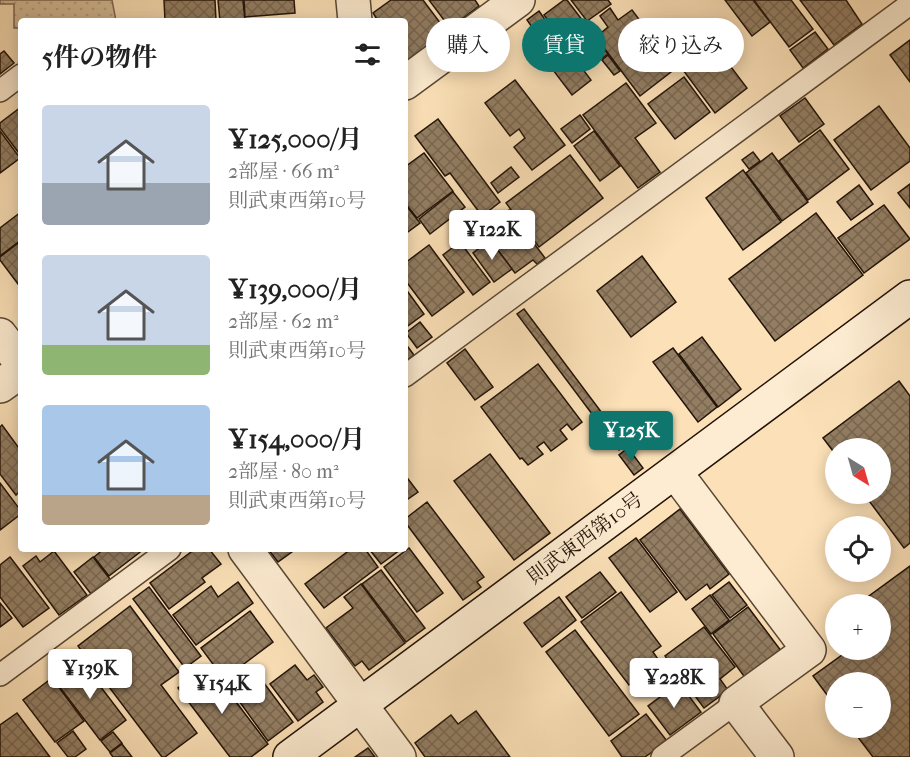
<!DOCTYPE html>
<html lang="ja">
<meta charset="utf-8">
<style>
:root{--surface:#fff;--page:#f6f6f6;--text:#222;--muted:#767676;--accent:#0f766e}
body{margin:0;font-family:"IM FELL French Canon","Noto Serif JP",serif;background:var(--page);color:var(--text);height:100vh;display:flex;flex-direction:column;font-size:22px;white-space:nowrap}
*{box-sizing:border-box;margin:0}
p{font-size:20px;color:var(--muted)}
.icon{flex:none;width:33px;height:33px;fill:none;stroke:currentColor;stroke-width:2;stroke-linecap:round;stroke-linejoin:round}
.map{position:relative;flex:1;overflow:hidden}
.panel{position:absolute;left:18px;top:18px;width:390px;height:534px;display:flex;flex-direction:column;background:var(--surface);border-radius:6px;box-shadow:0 3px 15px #0003}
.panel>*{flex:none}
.guide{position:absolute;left:426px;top:18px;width:393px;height:54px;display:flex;gap:12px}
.needle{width:39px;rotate:143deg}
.controls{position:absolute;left:825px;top:438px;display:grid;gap:12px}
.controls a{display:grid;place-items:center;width:66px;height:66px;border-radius:50%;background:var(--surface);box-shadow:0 3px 15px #0003;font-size:30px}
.price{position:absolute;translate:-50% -51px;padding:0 14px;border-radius:6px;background:#fff;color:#222;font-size:20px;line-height:39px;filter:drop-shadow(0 2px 3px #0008)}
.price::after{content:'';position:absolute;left:50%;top:36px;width:18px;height:14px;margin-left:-9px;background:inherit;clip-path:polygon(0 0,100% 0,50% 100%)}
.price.on{background:var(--accent);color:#fff}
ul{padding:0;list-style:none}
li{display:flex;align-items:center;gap:18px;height:150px;padding:0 24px}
li span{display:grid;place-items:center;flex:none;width:168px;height:120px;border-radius:6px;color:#555}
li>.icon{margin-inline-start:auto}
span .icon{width:72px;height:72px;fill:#fffc;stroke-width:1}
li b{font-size:26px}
h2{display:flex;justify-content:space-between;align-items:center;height:72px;padding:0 24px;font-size:26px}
.pill{padding:0 21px;border-radius:27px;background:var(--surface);box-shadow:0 3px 15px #0003;font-size:21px;line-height:54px}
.pill.on{background:var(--accent);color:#fff}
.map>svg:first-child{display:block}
.park{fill:url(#park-dots);stroke:#7c6850;stroke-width:1.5}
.building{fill:url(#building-cross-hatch);stroke:#221307;stroke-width:1.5}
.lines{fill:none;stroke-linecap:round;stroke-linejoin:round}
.lane-casing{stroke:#584633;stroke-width:24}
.street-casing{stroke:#584633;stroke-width:36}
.secondary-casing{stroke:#221307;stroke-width:36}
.lane{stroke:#fdecd1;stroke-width:21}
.street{stroke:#fdecd1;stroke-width:33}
.secondary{stroke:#fdecd1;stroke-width:33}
.labels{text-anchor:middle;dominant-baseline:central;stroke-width:5;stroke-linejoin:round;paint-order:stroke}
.street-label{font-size:20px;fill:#221307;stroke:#fdecd1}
</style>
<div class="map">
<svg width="910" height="757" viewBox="0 0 910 757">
<defs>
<pattern id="park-dots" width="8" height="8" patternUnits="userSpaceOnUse" patternTransform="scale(1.5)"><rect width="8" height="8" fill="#d7be9a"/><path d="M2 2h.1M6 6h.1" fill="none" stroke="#b8a283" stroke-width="1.8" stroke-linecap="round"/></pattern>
<pattern id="building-cross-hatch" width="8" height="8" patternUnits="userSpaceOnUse" patternTransform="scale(1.5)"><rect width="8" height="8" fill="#937e63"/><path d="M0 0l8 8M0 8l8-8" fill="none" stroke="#786650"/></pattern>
</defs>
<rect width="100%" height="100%" fill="#fce1b8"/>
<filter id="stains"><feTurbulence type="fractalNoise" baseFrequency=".00333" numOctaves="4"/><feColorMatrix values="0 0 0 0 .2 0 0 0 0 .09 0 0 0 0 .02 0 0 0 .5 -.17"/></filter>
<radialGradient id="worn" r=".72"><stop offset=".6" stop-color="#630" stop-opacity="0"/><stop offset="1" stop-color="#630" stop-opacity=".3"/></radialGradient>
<path class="park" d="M0,0H112L116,21H21V28H14V4H0Z"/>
<g class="building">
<path d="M164,0H215L216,21H165Z"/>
<path d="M218,0H243L245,21H220Z"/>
<path d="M244,0H294L295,13L245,17Z"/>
<path d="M391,0H423L447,32L409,61L405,56V21H378L373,13Z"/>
<path d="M429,0H475L479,6L450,28Z"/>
<path d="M564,0H567L608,54L594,64L588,55L579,62L544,15Z"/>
<path d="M571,0H608L611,4L587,21Z"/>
<path d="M725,0H753L770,22L752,36Z"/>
<path d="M754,0H791L813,29L789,47Z"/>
<path d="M800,0H846L862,24L834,45Z"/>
<path d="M610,8L618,20L632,10L676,68L640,96L596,37L608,27L600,16Z"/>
<path d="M539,11L546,21L534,30L527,20Z"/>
<path d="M550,26L591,80L572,95L531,41Z"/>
<path d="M815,32L828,49L803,68L790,50Z"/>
<path d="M709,38L747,88L715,113L677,62Z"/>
<path d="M910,40V82L890,55Z"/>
<path d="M4,51L14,63L0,74V54Z"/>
<path d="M608,55L620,71L614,75L602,60Z"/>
<path d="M684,77L710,112L675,139L648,104Z"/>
<path d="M515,80L565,145L532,170L514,147L525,138L519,129L510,136L485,103Z"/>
<path d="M626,83L656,123L635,138L660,172L638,188L583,115Z"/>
<path d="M805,98L824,124L799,142L780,116Z"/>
<path d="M879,106L910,148V161L871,190L834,140Z"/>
<path d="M21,107V156L0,128V123Z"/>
<path d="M580,115L590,129L572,143L561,129Z"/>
<path d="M438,119L500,202L482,216L450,173L445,176L415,136Z"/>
<path d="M820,130L849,169L808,200L779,161Z"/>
<path d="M0,131L20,158L0,173Z"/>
<path d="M594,131L620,166L600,181L574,146Z"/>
<path d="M753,152L760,161L749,169L742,160Z"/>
<path d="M424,153L453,191L417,218L405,203V167Z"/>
<path d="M772,153L808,202L782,221L746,173Z"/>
<path d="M570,155L603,198L539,247L506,203Z"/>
<path d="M511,167L519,177L498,193L491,183Z"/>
<path d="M743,170L781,222L743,250L706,198Z"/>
<path d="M910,184V208L898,193Z"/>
<path d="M859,185L873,204L851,220L837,202Z"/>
<path d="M453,192L465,207L430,234L419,219Z"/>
<path d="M405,204L420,223L405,234Z"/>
<path d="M884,205L910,239L864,273L838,238Z"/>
<path d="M509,210L545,258L537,264L533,260L515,273L479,225L491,216L494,221Z"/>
<path d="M21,212V240L0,256V228Z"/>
<path d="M816,213L863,275L775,341L729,279Z"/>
<path d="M490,240L512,269L494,282L473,253Z"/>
<path d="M21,241V288L0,260V257Z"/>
<path d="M460,242L490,282L473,295L443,255Z"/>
<path d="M429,245L464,292L432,316L405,280V263Z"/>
<path d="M642,256L676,302L631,337L597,291Z"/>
<path d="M405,288L424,314L405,328Z"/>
<path d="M524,309L626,445L619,450L517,314Z"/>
<path d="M420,322L432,337L417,348L406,333Z"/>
<path d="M702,337L741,389L718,407L679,354Z"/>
<path d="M405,343L414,355L405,362Z"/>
<path d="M673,348L717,407L698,422L653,362Z"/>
<path d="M465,349L493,387L475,400L447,363Z"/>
<path d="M538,364L582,422L572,430L567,424L560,430L567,439L551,451L544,442L537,447L543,454L528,465L522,458L520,459L481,407Z"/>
<path d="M899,381L910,396V543L904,548L864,494H880V448H836V455L823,438Z"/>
<path d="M2,425L21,451V490L16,495L0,474V427Z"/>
<path d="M628,448L643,468L634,475L619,455Z"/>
<path d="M490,454L550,533L514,560L454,481Z"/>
<path d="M405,475L418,492L405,501Z"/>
<path d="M0,483L21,511V514L0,530Z"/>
<path d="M427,502L484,577L477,582L481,587L463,600L405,522V519Z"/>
<path d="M680,509L729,574L710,589L707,584L686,600L640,540Z"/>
<path d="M636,538L677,592L650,612L609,558Z"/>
<path d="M409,548L443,593L417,612L384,567Z"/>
<path d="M104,549H144L109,576L94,557Z"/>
<path d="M195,549H209L221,564L202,578L205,582L169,609L150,583Z"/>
<path d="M268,549H296L278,562Z"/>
<path d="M351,549H365L378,567L324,608L305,584Z"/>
<path d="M369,549H399L400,550L381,564Z"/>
<path d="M54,551L87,595L59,615L23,566L36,556L40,562Z"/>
<path d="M10,557L49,608L23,627L0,597V565Z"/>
<path d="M93,557L110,579L91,594L74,572Z"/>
<path d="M910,566V757H873L851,728H880V682H836V707L813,676L849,650H880V604H858Z"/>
<path d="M381,570L425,628L406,642L362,584Z"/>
<path d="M600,572L616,592L582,618L566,597Z"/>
<path d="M238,582L253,603L196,645L173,615L211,586L218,597Z"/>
<path d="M729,582L747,605L730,618L712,595Z"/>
<path d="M361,584L405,643L369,670L362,661L355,666L326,628L353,608L344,597Z"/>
<path d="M149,587L201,656L185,668L133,599Z"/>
<path d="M621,592L661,646L653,652L660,662L629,685L581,622Z"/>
<path d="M710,595L729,620L711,634L692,609Z"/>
<path d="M559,597L576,620L542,647L524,623Z"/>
<path d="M0,603L12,618L0,627Z"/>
<path d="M130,606L179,672L161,685L197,733L165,757H162L78,646Z"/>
<path d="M748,607L785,656L749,683L713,634Z"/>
<path d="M250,611L273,642L224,679L201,648Z"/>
<path d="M704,627L735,667L720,679L728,690L704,708L665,656Z"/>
<path d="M575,630L639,714L609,736L546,652Z"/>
<path d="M81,661L126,720L100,740L55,681Z"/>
<path d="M208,665L268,744L251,757H230L178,688Z"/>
<path d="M295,665L307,680L314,675L323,687L316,692L323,702L298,721L270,684Z"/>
<path d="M258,675L293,722L268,741L239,701L257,688L251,681Z"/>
<path d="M52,678L84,721L55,742L23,700Z"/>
<path d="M679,683L701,712L670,735L648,706Z"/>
<path d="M476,711L510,757H425L415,743L451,715L458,724Z"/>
<path d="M17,713L50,757H0V725Z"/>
<path d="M646,714L667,741L645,757H622L611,741Z"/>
<path d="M73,731L86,749L75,757H68L57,743Z"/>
<path d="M113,732L122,743L110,752L101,741Z"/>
<path d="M122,744L132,757H113L110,753Z"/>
<path d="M368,748L375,757H355Z"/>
</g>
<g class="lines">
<g class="lane-casing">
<g id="lane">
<path d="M0,91L21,75"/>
<path d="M405,376L910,4"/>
<path d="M0,675L170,549"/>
<path d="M662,757L736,703"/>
</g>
</g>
<g class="street-casing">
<g id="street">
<path d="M353,0L355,21"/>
<path d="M405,83L518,0"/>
<path d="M0,335L21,363"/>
<path d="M0,386L21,371"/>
<path d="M675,472L809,650L736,703L777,757"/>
<path d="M245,549L399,757"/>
</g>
</g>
<g class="secondary-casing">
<path id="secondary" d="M290,757L910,297"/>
</g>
<use href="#lane" class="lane"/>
<use href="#street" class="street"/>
<use href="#secondary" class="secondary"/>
</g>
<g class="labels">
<g class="street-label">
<text transform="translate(585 538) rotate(-37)">則武東西第10号</text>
</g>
</g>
<rect width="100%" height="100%" filter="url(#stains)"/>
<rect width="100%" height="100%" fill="url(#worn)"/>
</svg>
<div class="controls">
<a><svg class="needle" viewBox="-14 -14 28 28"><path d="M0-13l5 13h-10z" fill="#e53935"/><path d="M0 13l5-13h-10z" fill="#767676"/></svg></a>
<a><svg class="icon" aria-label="locate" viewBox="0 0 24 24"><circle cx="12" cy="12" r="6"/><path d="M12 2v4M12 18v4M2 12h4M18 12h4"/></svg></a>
<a>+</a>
<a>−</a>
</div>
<b class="price" style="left:492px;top:261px">¥122K</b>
<b class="price on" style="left:631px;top:462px">¥125K</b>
<b class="price" style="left:90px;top:700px">¥139K</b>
<b class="price" style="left:674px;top:709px">¥228K</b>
<b class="price" style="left:222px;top:715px">¥154K</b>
<div class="guide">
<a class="pill">購入</a>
<a class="pill on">賃貸</a>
<a class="pill">絞り込み</a>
</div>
<section class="panel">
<h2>5件の物件<svg class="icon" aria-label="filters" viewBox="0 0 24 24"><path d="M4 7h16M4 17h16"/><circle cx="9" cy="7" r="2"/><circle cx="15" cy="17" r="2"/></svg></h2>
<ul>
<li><span style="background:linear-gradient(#c9d6e8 65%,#9aa5b1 0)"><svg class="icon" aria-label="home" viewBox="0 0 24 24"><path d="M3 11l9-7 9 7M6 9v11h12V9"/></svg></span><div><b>¥125,000/月</b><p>2部屋 · 66 m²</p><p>則武東西第10号</p></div></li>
<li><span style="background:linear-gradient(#c9d6e8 75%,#8fb573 0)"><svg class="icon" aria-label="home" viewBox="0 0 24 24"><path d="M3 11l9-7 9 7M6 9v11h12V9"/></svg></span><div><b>¥139,000/月</b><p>2部屋 · 62 m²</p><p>則武東西第10号</p></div></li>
<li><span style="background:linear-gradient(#a9c7e8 75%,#b9a48a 0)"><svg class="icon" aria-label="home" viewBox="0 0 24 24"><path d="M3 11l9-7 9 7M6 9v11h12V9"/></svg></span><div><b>¥154,000/月</b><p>2部屋 · 80 m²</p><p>則武東西第10号</p></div></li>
</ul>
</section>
</div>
